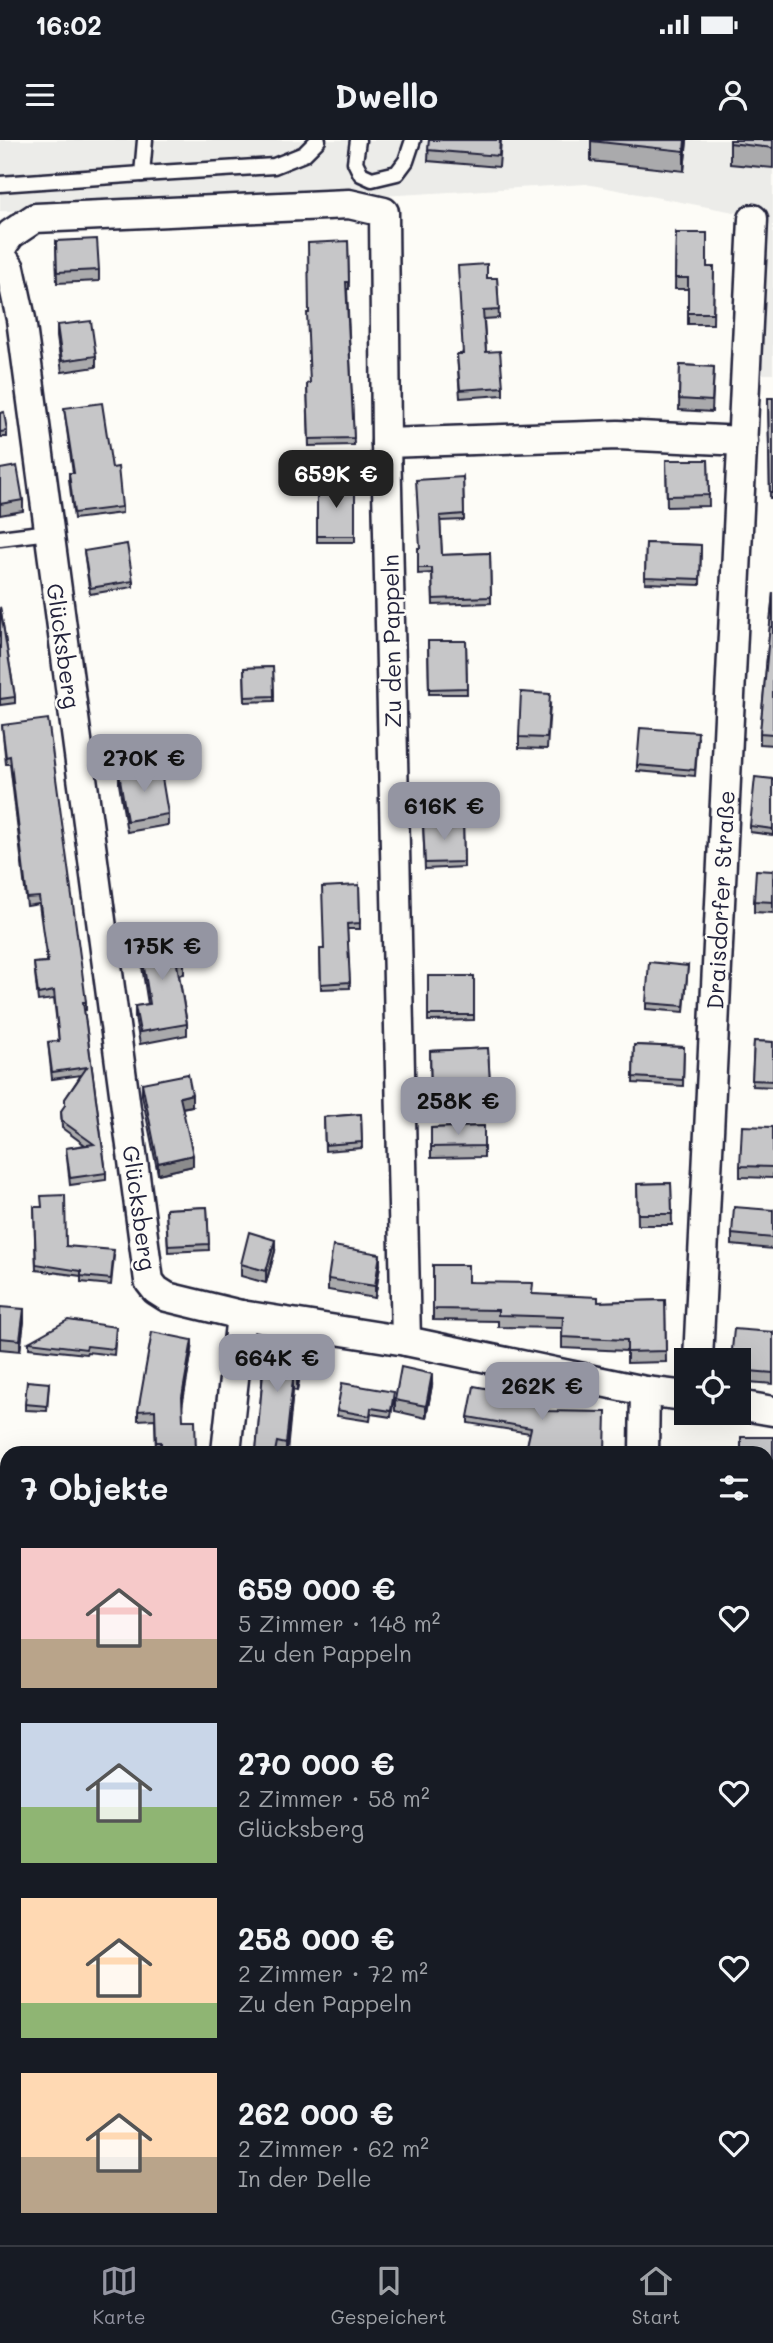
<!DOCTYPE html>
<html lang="de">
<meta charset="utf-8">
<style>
:root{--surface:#171b24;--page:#20242c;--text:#f1f3f6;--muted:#9ea1a6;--line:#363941;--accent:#9495a2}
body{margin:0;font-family:Mali,sans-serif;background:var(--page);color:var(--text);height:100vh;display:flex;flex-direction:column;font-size:26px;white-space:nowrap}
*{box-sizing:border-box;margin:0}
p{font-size:23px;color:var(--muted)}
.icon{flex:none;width:38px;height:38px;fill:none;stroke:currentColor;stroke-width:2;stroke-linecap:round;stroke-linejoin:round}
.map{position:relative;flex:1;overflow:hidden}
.sheet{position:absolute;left:0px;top:1306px;width:774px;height:800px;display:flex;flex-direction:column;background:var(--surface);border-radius:21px 21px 0 0;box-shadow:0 7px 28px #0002}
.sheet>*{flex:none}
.fabs{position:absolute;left:674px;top:1208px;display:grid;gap:14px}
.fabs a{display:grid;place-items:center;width:77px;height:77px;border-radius:0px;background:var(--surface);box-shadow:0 7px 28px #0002;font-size:35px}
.price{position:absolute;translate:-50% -60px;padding:0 16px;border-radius:14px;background:var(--accent);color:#111;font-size:23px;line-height:46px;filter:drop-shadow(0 2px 4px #0008)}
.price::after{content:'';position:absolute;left:50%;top:42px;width:21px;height:16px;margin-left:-10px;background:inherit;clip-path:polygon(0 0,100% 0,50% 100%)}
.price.selected{background:#222;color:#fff}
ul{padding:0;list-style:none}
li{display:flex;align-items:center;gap:21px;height:175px;padding:0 21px}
li span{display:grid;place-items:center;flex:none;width:196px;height:140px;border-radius:0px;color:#555}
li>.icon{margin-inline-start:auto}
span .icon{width:84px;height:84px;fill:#fffc;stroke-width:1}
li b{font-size:30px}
h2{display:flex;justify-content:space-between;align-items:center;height:84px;padding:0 21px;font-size:30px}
.status{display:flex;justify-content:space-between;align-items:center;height:49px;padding:0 35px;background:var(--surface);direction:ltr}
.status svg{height:19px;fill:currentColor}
header{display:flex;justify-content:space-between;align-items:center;height:91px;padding:0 21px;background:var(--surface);font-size:32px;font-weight:700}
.tab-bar{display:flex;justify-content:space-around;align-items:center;height:98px;border-top:2px solid var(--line);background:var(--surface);font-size:19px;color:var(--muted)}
.tab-bar a{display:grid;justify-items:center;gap:4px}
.tab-bar .selected{color:var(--accent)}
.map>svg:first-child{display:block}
.built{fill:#ecece9}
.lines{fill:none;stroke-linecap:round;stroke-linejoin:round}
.lane-casing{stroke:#22223b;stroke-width:19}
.street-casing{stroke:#22223b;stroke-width:33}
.lane{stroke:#fdfcf7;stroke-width:14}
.street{stroke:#fdfcf7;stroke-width:28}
.wall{fill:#aaaaac;stroke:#22223b;stroke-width:2}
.shaded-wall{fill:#8b8b8c;stroke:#22223b;stroke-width:2}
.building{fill:#c6c6c8;stroke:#22223b;stroke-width:2}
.labels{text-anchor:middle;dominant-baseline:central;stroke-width:5;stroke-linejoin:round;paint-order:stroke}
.street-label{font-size:23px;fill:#22223b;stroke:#fdfcf7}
</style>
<div class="status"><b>16:02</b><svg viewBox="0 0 49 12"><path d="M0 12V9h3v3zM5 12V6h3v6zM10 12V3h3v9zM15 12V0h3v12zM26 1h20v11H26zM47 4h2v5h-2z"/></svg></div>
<header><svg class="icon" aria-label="menu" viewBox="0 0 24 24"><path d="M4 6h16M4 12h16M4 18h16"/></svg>Dwello<svg class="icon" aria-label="person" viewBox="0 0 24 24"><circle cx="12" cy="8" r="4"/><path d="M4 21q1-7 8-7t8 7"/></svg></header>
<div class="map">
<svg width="773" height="2105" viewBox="0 0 773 2105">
<rect width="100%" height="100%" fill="#fdfcf7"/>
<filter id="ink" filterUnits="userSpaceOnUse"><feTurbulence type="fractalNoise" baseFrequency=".0143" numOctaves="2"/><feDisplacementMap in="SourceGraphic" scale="14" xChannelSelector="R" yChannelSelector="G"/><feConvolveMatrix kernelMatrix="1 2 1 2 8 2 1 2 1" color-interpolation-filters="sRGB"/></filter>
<g filter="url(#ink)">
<g class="built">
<path d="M0,0H773V234H755V76L586,44L126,71H0Z"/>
<path d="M0,1423L7,1459V2098H104L105,2105H0Z"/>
</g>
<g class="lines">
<g class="lane-casing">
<g id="lane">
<path d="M145,0L142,34L274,26L304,14L318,0"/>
<path d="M358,0L355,22L361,34L372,39L397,33L406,21L413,0"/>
<path d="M0,44L142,34"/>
<path d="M0,398L49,392"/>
</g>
</g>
<g class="street-casing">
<g id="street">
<path d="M0,109L11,94L35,78L349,64L384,72L386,303L406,1201"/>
<path d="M0,114L10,128L21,179L149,1141L156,1150L167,1157L241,1175L406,1201L645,1251L686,1256"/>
<path d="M386,303L618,295L743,301"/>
<path d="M698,1220L753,79"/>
<path d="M738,1265L773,1271"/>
<path d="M226,1312L241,1175"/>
<path d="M644,1312L645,1251"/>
<path d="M285,2098V2105"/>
<path d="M634,2098V2105"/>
</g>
</g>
<use href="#lane" class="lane"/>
<use href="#street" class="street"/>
</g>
<g class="wall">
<path d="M429,0H501L499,27L428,21Z"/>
<path d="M591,0H687L684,31L591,21Z"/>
<path d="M773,0V28L730,24V3Z"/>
<path d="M676,93L707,127H714L713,184H688V149H675Z"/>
<path d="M56,101L99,130V141L57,143Z"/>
<path d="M348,101L349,149H347L354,305L309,306L307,244L310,243Z"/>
<path d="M487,138H497L499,178L484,179L486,212L503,247V255L460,258L457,214H462Z"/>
<path d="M57,185L96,216V227L62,232L57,197Z"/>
<path d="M680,225L714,227L712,272L679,270Z"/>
<path d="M768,258H773V358H770Z"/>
<path d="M64,268L122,367V373L74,379L69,339V333H73Z"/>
<path d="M0,273L7,291V297H0Z"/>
<path d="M666,320H708L709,366L667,367Z"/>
<path d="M0,329L23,360V371L0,375Z"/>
<path d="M463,337L464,380L440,381L442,415L490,413L491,463L433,465L432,433L418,434V408H420Z"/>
<rect x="317" y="343" width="38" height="59"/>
<path d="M646,403L701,405L700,445L645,443Z"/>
<path d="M84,411L133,441V447L90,454Z"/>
<path d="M773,452V605L760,604V593Z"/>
<path d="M0,467L15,557V563L0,565Z"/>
<path d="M428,501H466L467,554H429Z"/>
<path d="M273,527L274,561L245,562L244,528Z"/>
<path d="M550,565L547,609L519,608V597Z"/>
<path d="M2,585L86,862V870H84L106,1033V1040L70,1045L66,1008L85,1005L62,988L61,971L65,966V959L81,935L52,939L48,902L59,901L54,859L38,861L34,823L47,822L39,764L27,766L10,624H6Z"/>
<path d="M698,598L695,636L637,631V625Z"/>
<path d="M119,633L168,674V685L127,692L119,644Z"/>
<path d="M773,639V695L750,692V686Z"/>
<path d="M463,682L464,727L425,729L423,683Z"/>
<path d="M773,731V773L754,772V761Z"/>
<path d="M359,745L360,789H347L350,848L321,849L320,809H324Z"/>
<path d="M139,797L184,823V834L179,835L187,884V895L140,904L135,877V866L148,864L139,808Z"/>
<path d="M688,826L684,872L646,869V863Z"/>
<path d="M428,836H474V880L428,881Z"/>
<path d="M754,901L773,902V947L752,946Z"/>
<path d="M634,905L684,907L683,946L633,943Z"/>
<path d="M488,908L490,949L431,953L430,911Z"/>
<path d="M142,943L192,966L182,968L193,1026L158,1034L142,955Z"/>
<path d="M361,974L362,1008L325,1011L324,977Z"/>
<path d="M484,986V1017L431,1018V988Z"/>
<path d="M773,987V1038L740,1037V1026Z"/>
<path d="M671,1043L672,1085H638L637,1044Z"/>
<path d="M34,1067L66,1106L114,1116L111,1145L81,1142V1136L36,1130Z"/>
<path d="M207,1067L209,1110L168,1112L166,1069Z"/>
<path d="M773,1070V1109L732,1105V1094Z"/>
<path d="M275,1111L266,1143L241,1136V1124Z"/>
<path d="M380,1125L375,1158L328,1150V1139Z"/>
<path d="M433,1125L468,1142L532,1154L598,1162L665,1160L666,1222L627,1223V1211L562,1208V1188L498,1187V1181L433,1180Z"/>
<path d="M0,1167L24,1181L20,1211L0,1209Z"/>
<path d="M773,1192V1244L738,1241V1220Z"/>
<path d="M116,1193L114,1215L87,1212L86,1214L29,1208V1202Z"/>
<path d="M192,1210L182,1264L161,1312H156L155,1279L138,1280V1271Z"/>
<path d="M303,1219L297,1251L293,1250L287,1312H256L262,1244V1233Z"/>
<path d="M49,1243L47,1271L25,1270V1264Z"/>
<path d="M432,1245L426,1278L395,1271V1260Z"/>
<path d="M505,1255L546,1271L605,1312H526L530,1293L468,1283V1277Z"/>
<path d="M394,1258L391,1277L371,1274L370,1281L337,1276V1270Z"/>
<path d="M773,1297V1338H766V1312Z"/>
<path d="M768,1523H773V1554H767Z"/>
<path d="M0,1644L7,1709V1934L0,1869Z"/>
<path d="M766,1726H773V1766L766,1765Z"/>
<path d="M766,2002L773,2003V2031L766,2030Z"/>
<rect x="308" y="2098" width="42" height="7"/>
<rect x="525" y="2098" width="32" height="7"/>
</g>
<g class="shaded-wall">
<path d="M685,0H687L684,31V11Z"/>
<path d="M192,954V966L180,968V957Z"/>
<path d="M193,1015V1026L158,1034V1023Z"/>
<path d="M275,1100V1111L266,1143V1131Z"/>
<path d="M380,1114V1125L375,1158V1146Z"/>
<path d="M24,1169V1181L20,1211V1200Z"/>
<path d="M192,1200V1210L182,1267V1257Z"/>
<path d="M303,1208V1219L297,1251V1239Z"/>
<path d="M432,1234V1245L426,1278V1266Z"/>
<path d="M293,1239V1250L286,1312V1304Z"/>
</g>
<g class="building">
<path d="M429,0H500L499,16L428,10Z"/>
<path d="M591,0H685L684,11L591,1Z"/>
<path d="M730,0H773V8L730,3Z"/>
<path d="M676,93H707V127H714L713,173H688V138H675Z"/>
<path d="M97,99L99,130L57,132L56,101Z"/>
<path d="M348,101L349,142H346L354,298L309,299L307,244L310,243L307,173H309L308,103Z"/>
<path d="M487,124V138H497L499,170L483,171L486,212L500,211L503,247L460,250L457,214H463L458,126Z"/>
<path d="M91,181L96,216L62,221L57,185Z"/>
<path d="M680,225L714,227L712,261L679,259Z"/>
<path d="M768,258H773V352H770Z"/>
<path d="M102,263L112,328L118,327L122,367L74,373L69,333H74L64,268Z"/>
<path d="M4,272L7,291L0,292V273Z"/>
<path d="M666,320H708L709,355L667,356Z"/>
<path d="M17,326L23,360L0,364V329Z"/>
<path d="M463,337L464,374L440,376L442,415L490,413L491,457L433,459L432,428H418V408H420L416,340Z"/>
<rect x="317" y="343" width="38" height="53"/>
<path d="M646,403L701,405L700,439L645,437Z"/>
<path d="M127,404L133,441L90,448L84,411Z"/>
<path d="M773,452V594L760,593Z"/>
<path d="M0,467L15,557L0,559Z"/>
<path d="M428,501H466L467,548L429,549Z"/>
<path d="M273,527L274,556L245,557L244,528Z"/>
<path d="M521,552L550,554L547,598L519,597Z"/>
<path d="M48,579L82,831L86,862H83L106,1033L70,1038L66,1008L94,1004L62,981L61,971L65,965V959L87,927L52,932L48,902L59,901L54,851L38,854L34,823L48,822L39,757L27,758L10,616L6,617L2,585Z"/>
<path d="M640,588L698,592L695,630L637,625Z"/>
<path d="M160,626L168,674L127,681L119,633Z"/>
<path d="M755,637L773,639V689L750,686Z"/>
<path d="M463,682L464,722L425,723L423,683Z"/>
<path d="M756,730L773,731V762L754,761Z"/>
<path d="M359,745L360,783L347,784L350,842L321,844L320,809H324L322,747Z"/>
<path d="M178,790L184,823L177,824L187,884L140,892L135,866L150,864L139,797Z"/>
<path d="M649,822L688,826L684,866L646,863Z"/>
<rect x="428" y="836" width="46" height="39"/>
<path d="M754,901L773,902V941L752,940Z"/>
<path d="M634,905L684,907L683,940L633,937Z"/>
<path d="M488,908L490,944L431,947L430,911Z"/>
<path d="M188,934L192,954L180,957L193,1015L158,1023L142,943Z"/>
<path d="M361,974L362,1002L325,1005L324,977Z"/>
<path d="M484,986V1006L431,1007V988Z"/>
<path d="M742,986L773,987V1027L740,1026Z"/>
<path d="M671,1043L672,1074H638L637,1044Z"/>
<path d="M65,1055L66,1106L114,1110L111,1139L81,1136V1131L36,1124L34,1067H42L41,1056Z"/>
<path d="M207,1067L209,1104L168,1106L166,1069Z"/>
<path d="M734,1067L773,1070V1098L732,1094Z"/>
<path d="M249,1092L275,1100L266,1131L241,1124Z"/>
<path d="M333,1106L380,1114L375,1146L328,1139Z"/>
<path d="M433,1125H468V1142L533,1143L532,1154L598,1157V1162L665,1160L666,1211L627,1212V1200L562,1197L563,1177L498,1175V1170L433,1169Z"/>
<path d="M0,1167L24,1169L20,1200L0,1198Z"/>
<path d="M68,1180L116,1187L114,1209L87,1206L86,1209L29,1202Z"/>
<path d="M734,1189L773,1192V1233L738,1230V1220H731Z"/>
<path d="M152,1192L192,1200L182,1257L183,1280H195L196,1312H161V1302H156L155,1270L138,1271Z"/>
<path d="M267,1201L303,1208L297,1239H293L286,1304L277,1302L275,1312H256L263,1233H262Z"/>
<path d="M401,1227L432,1234L426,1266L395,1260Z"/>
<path d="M27,1241L49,1243L47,1266L25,1264Z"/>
<path d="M342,1243L394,1252L391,1271L371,1268L370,1276L337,1270Z"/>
<path d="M474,1246L506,1252L505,1255L546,1264L545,1271L606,1272L605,1312H541L526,1310L531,1288L468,1277Z"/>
<path d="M741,1297H773V1332H766V1312H741Z"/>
<path d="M768,1523H773V1543H767Z"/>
<path d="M0,1644L7,1709V1914L0,1848Z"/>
<rect x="766" y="1726" width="7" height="28"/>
<path d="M766,1770L769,1772L767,1828H766Z"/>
<path d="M766,2002L773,2003V2025H766Z"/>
<rect x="27" y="2098" width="22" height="7"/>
<path d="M195,2098H218L219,2105H196Z"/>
<path d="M308,2098H346V2105H314L313,2100H308Z"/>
<path d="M525,2098H557V2102L526,2104Z"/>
<path d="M667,2098H734L733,2105H667Z"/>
</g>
</g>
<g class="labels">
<g class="street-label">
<text transform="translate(391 501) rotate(-91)">Zu den Pappeln</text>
<text transform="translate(64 506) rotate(82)">Glücksberg</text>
<text transform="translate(720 760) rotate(-87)">Draisdorfer Straße</text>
<text transform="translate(140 1068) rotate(82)">Glücksberg</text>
</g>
</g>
</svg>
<div class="fabs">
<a><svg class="icon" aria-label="locate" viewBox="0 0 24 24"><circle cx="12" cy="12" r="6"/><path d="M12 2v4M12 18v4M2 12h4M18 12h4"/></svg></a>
</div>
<b class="price selected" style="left:336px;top:370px">659K €</b>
<b class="price" style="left:144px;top:654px">270K €</b>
<b class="price" style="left:444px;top:702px">616K €</b>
<b class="price" style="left:162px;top:842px">175K €</b>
<b class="price" style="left:458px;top:997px">258K €</b>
<b class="price" style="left:277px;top:1254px">664K €</b>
<b class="price" style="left:542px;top:1282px">262K €</b>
<section class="sheet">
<h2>7 Objekte<svg class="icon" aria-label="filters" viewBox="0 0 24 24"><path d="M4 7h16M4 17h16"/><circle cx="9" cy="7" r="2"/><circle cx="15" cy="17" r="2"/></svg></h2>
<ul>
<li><span style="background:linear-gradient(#f6c9c9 65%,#b9a48a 0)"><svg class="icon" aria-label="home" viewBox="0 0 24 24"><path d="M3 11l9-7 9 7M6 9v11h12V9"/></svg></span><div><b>659 000 €</b><p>5 Zimmer · 148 m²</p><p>Zu den Pappeln</p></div><svg class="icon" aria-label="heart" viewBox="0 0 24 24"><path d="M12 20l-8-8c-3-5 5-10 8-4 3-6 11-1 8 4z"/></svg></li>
<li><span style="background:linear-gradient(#c9d6e8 60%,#8fb573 0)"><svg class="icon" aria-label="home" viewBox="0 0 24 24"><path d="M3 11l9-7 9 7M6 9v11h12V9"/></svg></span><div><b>270 000 €</b><p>2 Zimmer · 58 m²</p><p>Glücksberg</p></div><svg class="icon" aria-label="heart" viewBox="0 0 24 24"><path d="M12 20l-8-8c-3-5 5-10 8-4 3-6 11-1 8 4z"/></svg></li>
<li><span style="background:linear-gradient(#ffd9b3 75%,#8fb573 0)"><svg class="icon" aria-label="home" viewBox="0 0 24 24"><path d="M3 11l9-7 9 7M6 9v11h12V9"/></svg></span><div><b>258 000 €</b><p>2 Zimmer · 72 m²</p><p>Zu den Pappeln</p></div><svg class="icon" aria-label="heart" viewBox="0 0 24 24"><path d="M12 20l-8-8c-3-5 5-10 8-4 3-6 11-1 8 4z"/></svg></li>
<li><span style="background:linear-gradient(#ffd9b3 60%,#b9a48a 0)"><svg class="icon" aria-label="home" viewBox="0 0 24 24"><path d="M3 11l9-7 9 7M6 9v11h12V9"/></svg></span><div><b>262 000 €</b><p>2 Zimmer · 62 m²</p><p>In der Delle</p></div><svg class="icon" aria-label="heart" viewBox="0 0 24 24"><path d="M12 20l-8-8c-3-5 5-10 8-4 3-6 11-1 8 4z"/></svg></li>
</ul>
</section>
</div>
<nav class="tab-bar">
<a class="selected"><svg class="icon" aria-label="map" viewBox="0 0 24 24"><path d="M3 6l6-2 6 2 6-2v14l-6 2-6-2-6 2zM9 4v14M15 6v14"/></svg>Karte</a>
<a><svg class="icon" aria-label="saved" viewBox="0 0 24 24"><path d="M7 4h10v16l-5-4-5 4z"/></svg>Gespeichert</a>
<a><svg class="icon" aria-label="home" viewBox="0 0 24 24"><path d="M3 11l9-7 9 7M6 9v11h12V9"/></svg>Start</a>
</nav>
